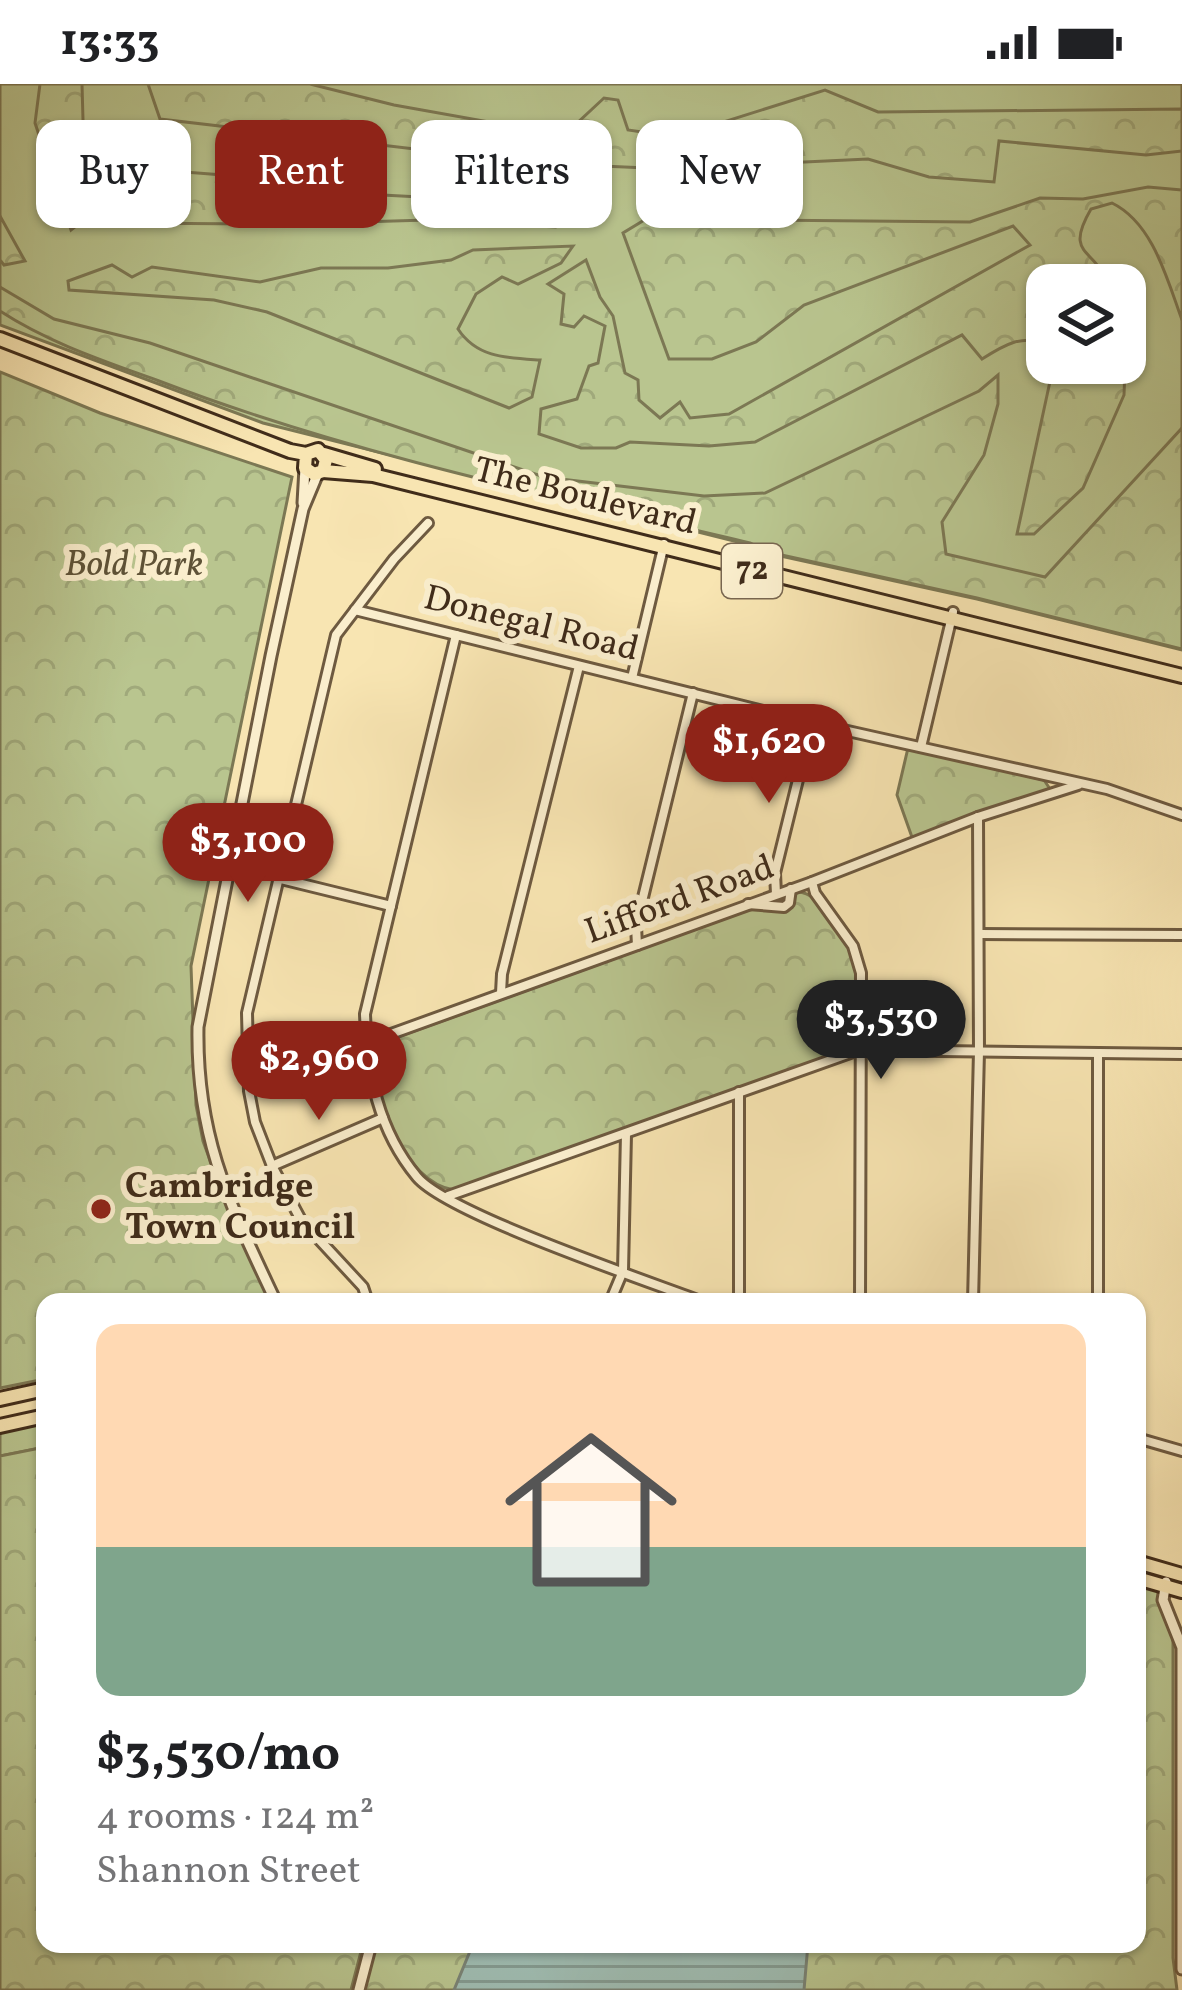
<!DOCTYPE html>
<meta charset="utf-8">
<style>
:root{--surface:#fff;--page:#f6f6f6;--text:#202124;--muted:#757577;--accent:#8f2418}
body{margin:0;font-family:Vollkorn,serif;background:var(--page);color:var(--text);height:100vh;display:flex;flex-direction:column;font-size:45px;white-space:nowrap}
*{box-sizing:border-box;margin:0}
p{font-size:39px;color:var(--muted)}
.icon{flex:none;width:66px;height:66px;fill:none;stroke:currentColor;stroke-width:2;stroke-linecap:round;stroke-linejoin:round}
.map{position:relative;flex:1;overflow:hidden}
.side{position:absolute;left:36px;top:1209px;width:1110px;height:660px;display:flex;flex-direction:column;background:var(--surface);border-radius:24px;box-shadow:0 3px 9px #0004}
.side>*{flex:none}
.guide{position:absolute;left:36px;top:36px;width:1110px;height:108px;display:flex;gap:24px}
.controls{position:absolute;left:1026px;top:180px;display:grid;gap:24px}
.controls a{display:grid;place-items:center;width:120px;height:120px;border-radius:24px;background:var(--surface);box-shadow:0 3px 9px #0004;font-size:60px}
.price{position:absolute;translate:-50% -102px;padding:0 27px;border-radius:42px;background:var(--accent);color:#fff;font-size:39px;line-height:78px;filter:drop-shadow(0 3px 6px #0008)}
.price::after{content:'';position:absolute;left:50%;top:72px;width:36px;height:27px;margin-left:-18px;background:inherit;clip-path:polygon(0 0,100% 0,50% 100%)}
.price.current{background:#222;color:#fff}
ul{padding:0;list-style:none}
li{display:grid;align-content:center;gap:24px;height:636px;padding:0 60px}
li span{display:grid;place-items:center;height:372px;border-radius:24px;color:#555}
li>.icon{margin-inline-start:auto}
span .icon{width:216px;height:216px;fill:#fffc;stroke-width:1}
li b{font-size:51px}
.chip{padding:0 42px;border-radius:24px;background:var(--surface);box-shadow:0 3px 9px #0004;font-size:42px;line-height:108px}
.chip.current{background:var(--accent);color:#fff}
.status{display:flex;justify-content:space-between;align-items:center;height:84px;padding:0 60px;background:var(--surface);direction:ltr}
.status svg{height:33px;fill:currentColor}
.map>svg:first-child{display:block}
.grass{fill:#b9c58f;stroke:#7c7854;stroke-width:3;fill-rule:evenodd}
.forest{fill:url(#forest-crowns);stroke:#7c7854;stroke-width:3}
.water{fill:url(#water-rules);stroke:#798376;stroke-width:3}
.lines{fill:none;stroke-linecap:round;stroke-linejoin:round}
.minor-casing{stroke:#6e5a40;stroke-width:14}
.tertiary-casing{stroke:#6e5a40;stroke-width:15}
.primary-casing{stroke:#402c1a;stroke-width:18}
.minor{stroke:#faeecd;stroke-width:8}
.tertiary{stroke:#faeecd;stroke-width:9}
.primary{stroke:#f8e5b2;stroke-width:12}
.poi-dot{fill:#8f2418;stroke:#faeecd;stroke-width:4.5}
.labels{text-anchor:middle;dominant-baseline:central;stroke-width:12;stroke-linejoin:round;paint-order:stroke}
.shield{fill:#faeecd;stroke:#786650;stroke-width:3}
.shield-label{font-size:33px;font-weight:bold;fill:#402c1a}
.street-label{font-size:36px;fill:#402c1a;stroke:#faeecd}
.park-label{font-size:36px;font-style:italic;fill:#5e5237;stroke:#faeecd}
.poi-label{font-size:36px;font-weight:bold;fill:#402c1a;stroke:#faeecd;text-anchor:start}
</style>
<div class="status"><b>13:33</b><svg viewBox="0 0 49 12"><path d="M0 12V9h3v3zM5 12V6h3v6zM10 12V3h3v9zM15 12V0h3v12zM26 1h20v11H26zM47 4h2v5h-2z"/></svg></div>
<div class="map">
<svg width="1182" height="1906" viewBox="0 0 1182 1906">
<defs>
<pattern id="forest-crowns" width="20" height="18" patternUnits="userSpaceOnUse" patternTransform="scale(3)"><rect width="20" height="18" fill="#b9c58f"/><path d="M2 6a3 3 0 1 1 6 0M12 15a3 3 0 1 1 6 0" fill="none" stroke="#a0a97b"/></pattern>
<pattern id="water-rules" width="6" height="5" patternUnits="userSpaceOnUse" patternTransform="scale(3)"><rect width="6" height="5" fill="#9fbdb3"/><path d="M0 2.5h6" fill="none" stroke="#839a91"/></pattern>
</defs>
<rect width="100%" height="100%" fill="#f8e5b2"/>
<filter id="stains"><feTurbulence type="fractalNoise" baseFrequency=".00167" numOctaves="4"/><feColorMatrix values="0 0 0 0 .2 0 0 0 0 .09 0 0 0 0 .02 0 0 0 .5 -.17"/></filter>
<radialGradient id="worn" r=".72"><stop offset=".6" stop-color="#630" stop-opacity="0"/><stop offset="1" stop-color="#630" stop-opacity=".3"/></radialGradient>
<g class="grass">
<path d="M0,0H1182V566L977,515L767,469L750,461L263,339L0,241ZM1047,201H1125V279H1047Z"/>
<path d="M45,1336V1363L0,1372V1346Z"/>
</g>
<g class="forest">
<path d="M40,0H82L84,72L93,118L121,120L134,84L223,91L269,105L554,120L555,143L427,136L293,140L284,132L257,130L254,140L122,139L90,131L71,146L35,39Z"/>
<path d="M148,0H310L394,21L528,45L576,40L604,14L618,16L628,46L676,53L825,6L878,28L1182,25V67L1146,71L999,57L994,98L929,93L868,75L762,80L716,77L693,86L533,79L160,35Z"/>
<path d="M1148,103L1182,106V236C1167,195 1153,139 1112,119L1091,125C1063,173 1096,163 1108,201H1047V260C1022,250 1004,261 982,275L962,251L755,358L709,362L630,358L616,364H581L539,350L541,325L577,315L589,282L598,279L605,242L584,232L574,243L561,240L564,210L548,200L586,176L600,213L613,232L625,289L638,296L639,316L660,334L680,318L690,334L729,330L1030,161L1013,142L804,221L756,258L712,275H669L623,149L646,135L970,138L1040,114L1083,115Z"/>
<path d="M0,132L25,177L4,181L0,176Z"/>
<path d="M573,162L561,179L518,200L502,193L476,210L458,245C477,274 507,274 540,276L532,313L509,324L267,228L214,216L69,206L68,197L112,181L132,193L152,183L260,198L321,184H388L451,176L473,166Z"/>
<path d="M0,203L54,235L150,259L544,393L704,412L765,409L979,307L998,291V320L984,371L942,438L946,470L1045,493L1182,344V565L977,514L768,468L750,459C551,412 350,370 159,297C104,277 49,259 0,227Z"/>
<path d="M1125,256L1126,259L1124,311L1083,404L1034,450H1017L1054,279H1125Z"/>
<path d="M0,288L100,329L292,393L191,882L196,1021L203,1057L229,1128L273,1218H45V1295L0,1304Z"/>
<path d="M908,664L1044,696L1050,705L913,756L897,711Z"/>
<path d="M798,808C821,808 850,858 855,880C860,902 863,947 850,965L454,1106C405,1100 366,1006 373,962Z"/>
<path d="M45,1363V1860H363L351,1906H0V1372Z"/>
<path d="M1137,1498L1159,1507L1173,1550V1874L1177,1906H364L376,1860H1137Z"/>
</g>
<path class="water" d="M473,1860H808L804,1906H454Z"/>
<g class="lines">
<g class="minor-casing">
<g id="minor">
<path d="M355,526L812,639L1107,705L1182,731"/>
<path d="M456,551L365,930C367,989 378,1046 417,1093C448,1130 648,1197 703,1218"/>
<path d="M632,594L664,460"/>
<path d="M921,663L953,528"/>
<path d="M277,794L391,822"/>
<path d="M812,798L815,809L853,862L861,889L860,1218"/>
<path d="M776,810L775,789L812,639"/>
<path d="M748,820L784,823L789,819L791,805"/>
<path d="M979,850L1182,851"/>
<path d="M637,861L636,842L693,609"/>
<path d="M501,909L502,890L579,582"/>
<path d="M366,959L812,798L978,733L1078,701"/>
<path d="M1098,969V1218"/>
<path d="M739,1008V1218"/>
<path d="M272,1082L383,1034"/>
<path d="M448,1112L859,966L1182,970"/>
<path d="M368,1218L363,1203L301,1136L272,1082L255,1038L249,1007L247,929L336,551L394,475L428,439"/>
<path d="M610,1218L623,1187L626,1050"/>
<path d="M973,1218L979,967L978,733"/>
<path d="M1137,1354L1182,1367"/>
</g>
</g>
<g class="tertiary-casing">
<g id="tertiary">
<path d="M303,419L305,384"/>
<path d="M276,1218C230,1120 196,1055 198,943L271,572L303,425L318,389"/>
<path d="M1166,1498L1163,1516L1181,1561"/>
<path d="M1182,1557V1885"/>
<path d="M359,1906L371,1860"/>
</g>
</g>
<g class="primary-casing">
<g id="primary">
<path d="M0,255L290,367L306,370L318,366L326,376L323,387L314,390L305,384L306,370"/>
<path d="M324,370L375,385"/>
<path d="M323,387L373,391L1182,592"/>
<path d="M0,1315L45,1305"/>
<path d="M0,1342L45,1332"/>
<path d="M1137,1478L1182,1491"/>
<path d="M1137,1494L1182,1507"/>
</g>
</g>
<use href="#minor" class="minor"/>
<use href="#tertiary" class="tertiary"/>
<use href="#primary" class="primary"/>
</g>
<circle class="poi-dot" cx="101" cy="1125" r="12"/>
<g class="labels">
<rect class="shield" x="722" y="460" width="60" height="54" rx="9"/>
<g class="shield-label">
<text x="752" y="487">72</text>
</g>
<g class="street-label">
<text transform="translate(585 414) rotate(14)">The Boulevard</text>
<text transform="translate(531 541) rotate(14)">Donegal Road</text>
<text transform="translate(680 817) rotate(-20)">Lifford Road</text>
</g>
<g class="park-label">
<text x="134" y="482">Bold Park</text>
</g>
<g class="poi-label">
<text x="125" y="1104">Cambridge<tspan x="125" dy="41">Town Council</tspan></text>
</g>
</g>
<rect width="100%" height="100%" filter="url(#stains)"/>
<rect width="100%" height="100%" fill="url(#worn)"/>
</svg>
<div class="controls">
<a><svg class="icon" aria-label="layers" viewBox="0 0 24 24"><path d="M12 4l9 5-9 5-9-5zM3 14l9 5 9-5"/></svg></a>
</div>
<b class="price" style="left:769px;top:722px">$1,620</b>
<b class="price" style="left:248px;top:821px">$3,100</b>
<b class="price current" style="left:881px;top:998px">$3,530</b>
<b class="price" style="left:319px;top:1039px">$2,960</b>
<div class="guide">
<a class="chip">Buy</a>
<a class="chip current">Rent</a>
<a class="chip">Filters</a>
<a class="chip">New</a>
</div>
<section class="side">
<ul>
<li><span style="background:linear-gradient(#ffd9b3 60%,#7fa58c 0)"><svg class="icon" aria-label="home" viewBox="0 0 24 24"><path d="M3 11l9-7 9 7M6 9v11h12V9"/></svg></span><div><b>$3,530/mo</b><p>4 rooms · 124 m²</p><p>Shannon Street</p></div></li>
</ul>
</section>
</div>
